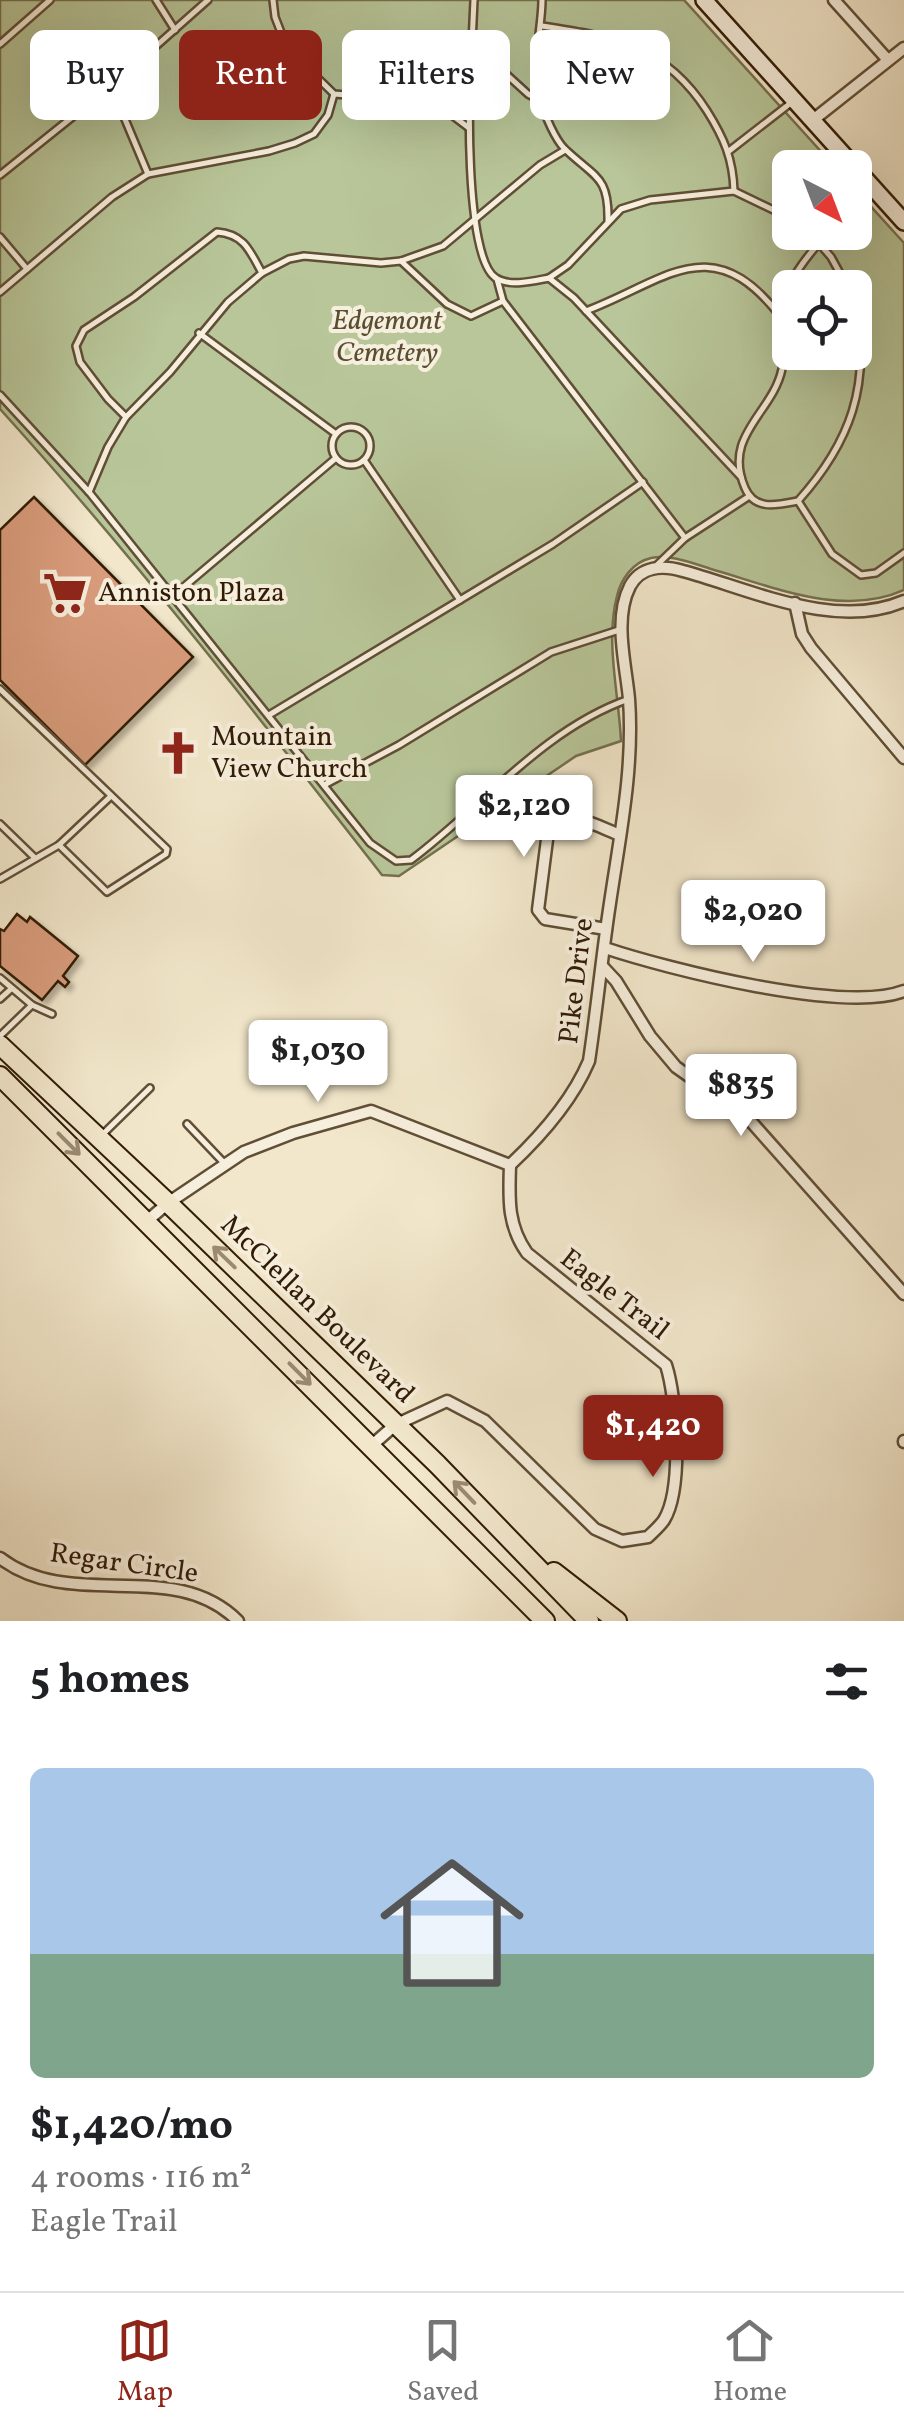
<!DOCTYPE html>
<meta charset="utf-8">
<style>
:root{--surface:#fff;--page:#f2f2f2;--text:#202124;--muted:#757577;--line:#e0e0e0;--accent:#8f2418}
body{margin:0;font-family:Vollkorn,serif;background:var(--page);color:var(--text);height:100vh;display:flex;flex-direction:column;font-size:38px;white-space:nowrap}
*{box-sizing:border-box;margin:0}
p{font-size:32px;color:var(--muted)}
.icon{flex:none;width:55px;height:55px;fill:none;stroke:currentColor;stroke-width:2;stroke-linecap:round;stroke-linejoin:round}
.map{position:relative;height:1621px;overflow:hidden}
.drawer{display:flex;flex-direction:column;background:var(--surface);flex:1}
.drawer>*{flex:none}
.banner{position:absolute;left:30px;top:30px;width:845px;height:90px;display:flex;gap:20px}
.needle{width:65px;rotate:138deg}
.controls{position:absolute;left:772px;top:150px;display:grid;gap:20px}
.controls a{display:grid;place-items:center;width:100px;height:100px;border-radius:15px;background:var(--surface);box-shadow:0 10px 40px #0002;font-size:50px}
.price{position:absolute;translate:-50% -85px;padding:0 22px;border-radius:10px;background:#fff;color:#222;font-size:32px;line-height:65px;filter:drop-shadow(0 2px 5px #0008)}
.price::after{content:'';position:absolute;left:50%;top:60px;width:30px;height:22px;margin-left:-15px;background:inherit;clip-path:polygon(0 0,100% 0,50% 100%)}
.price.selected{background:var(--accent);color:#fff}
ul{padding:0;list-style:none}
li{display:grid;align-content:center;gap:20px;height:530px;padding:0 30px}
li+li{border-top:2px solid var(--line)}
li span{display:grid;place-items:center;height:310px;border-radius:15px;color:#555}
li>.icon{margin-inline-start:auto}
span .icon{width:180px;height:180px;fill:#fffc;stroke-width:1}
li b{font-size:42px}
h2{display:flex;justify-content:space-between;align-items:center;height:120px;padding:0 30px;font-size:42px}
.pill{padding:0 35px;border-radius:15px;background:var(--surface);box-shadow:0 10px 40px #0002;font-size:35px;line-height:90px}
.pill.selected{background:var(--accent);color:#fff}
.dock{display:flex;justify-content:space-around;align-items:center;height:140px;border-top:2px solid var(--line);background:var(--surface);font-size:28px;color:var(--muted)}
.dock a{display:grid;justify-items:center;gap:5px}
.dock .selected{color:var(--accent)}
.map>svg:first-child{display:block}
.green{fill:#b8c699;stroke:#74704f;stroke-width:2.5;fill-rule:evenodd}
.building{fill:#d99c7c;stroke:#301b05;stroke-width:2.5;filter:url(#shadow)}
.lines{fill:none;stroke-linecap:round;stroke-linejoin:round}
.service-casing{stroke:#604e36;stroke-width:10}
.minor-casing{stroke:#604e36;stroke-width:15}
.secondary-casing{stroke:#301b05;stroke-width:20}
.trunk-casing{stroke:#301b05;stroke-width:22}
.service{stroke:#f7efdd;stroke-width:5}
.minor{stroke:#f7efdd;stroke-width:10}
.secondary{stroke:#f7efdd;stroke-width:15}
.trunk{stroke:#f2e7cb;stroke-width:18}
.oneway{stroke:#9b8b72}
.labels{text-anchor:middle;dominant-baseline:central;stroke-width:8;stroke-linejoin:round;paint-order:stroke}
.park-label{font-size:28px;font-style:italic;fill:#594e31;stroke:#f7efdd}
.poi-label{font-size:28px;fill:#301b05;stroke:#f7efdd;text-anchor:start}
.street-label{font-size:28px;fill:#301b05;stroke:#f7efdd}
</style>
<div class="map">
<svg width="904" height="1621" viewBox="0 0 904 1621">
<defs>
<filter id="shadow"><feDropShadow dx="4.5" dy="4.5" stdDeviation="2.5" flood-color="#0004"/></filter>
</defs>
<rect width="100%" height="100%" fill="#f2e7cb"/>
<filter id="stains"><feTurbulence type="fractalNoise" baseFrequency=".002" numOctaves="4"/><feColorMatrix values="0 0 0 0 .2 0 0 0 0 .09 0 0 0 0 .02 0 0 0 .5 -.17"/></filter>
<radialGradient id="worn" r=".72"><stop offset=".6" stop-color="#630" stop-opacity="0"/><stop offset="1" stop-color="#630" stop-opacity=".3"/></radialGradient>
<path class="green" d="M0,0H684L835,167L790,168V232H855V189L904,243V590C843,618 771,586 711,569C692,563 670,554 651,558C633,562 621,579 617,596C605,641 619,695 621,741L576,756L399,876L382,875C258,716 135,558 0,409ZM790,288H855V352H790Z"/>
<g class="building">
<path d="M34,497L193,657L85,765L0,680V530Z"/>
<path d="M17,914L27,922L30,917L78,956L63,976L69,982L65,987L58,981L42,1000L0,966V929L4,931Z"/>
</g>
<g class="lines">
<g class="service-casing">
<g id="service">
<path d="M156,0L175,30"/>
<path d="M273,0L275,17L287,48L334,94L425,101L440,106L469,128"/>
<path d="M474,0L472,43L528,94L539,100"/>
<path d="M542,0C542,31 529,73 541,103C546,117 556,142 567,151C596,178 609,177 608,221"/>
<path d="M542,26C614,37 665,45 707,111C724,138 733,159 734,191"/>
<path d="M472,43C468,81 464,259 496,278C510,287 533,281 549,278L574,298L741,477"/>
<path d="M0,44L50,0"/>
<path d="M111,86L148,174"/>
<path d="M729,151L792,102"/>
<path d="M0,175L111,86L208,0"/>
<path d="M809,232L831,257L848,288"/>
<path d="M0,237L27,269"/>
<path d="M820,242C802,262 783,288 780,316C778,334 787,350 782,369C773,413 722,435 745,488C755,511 777,505 798,501C850,443 872,384 855,306"/>
<path d="M401,261L447,304L471,316L503,301"/>
<path d="M549,278L568,265L621,209L650,200L734,191L790,218"/>
<path d="M497,279L503,301L685,538"/>
<path d="M0,292L112,197L148,174L269,151L295,143L314,134L328,115L334,94"/>
<path d="M586,311C666,281 711,227 780,316"/>
<path d="M199,333L336,434"/>
<path d="M0,395L89,492L370,843L396,861L411,860C482,807 543,729 629,699"/>
<path d="M126,417L108,399L80,362L76,346L84,330L134,297L217,232C244,234 250,251 262,273"/>
<circle cx="351" cy="446" r="19"/>
<path d="M364,460L460,600"/>
<path d="M89,492L108,447L126,417L170,372L228,302L262,273L289,259L304,256L381,263L401,261L443,246L540,165L565,150"/>
<path d="M798,501L832,554L861,575L876,573L904,553"/>
<path d="M657,565L685,538L748,497"/>
<path d="M173,596L336,458"/>
<path d="M0,689L167,849L166,854L107,892L59,845L0,879"/>
<path d="M269,715L553,544L643,482"/>
<path d="M326,784L399,745L551,652L619,630"/>
<path d="M0,824L35,858"/>
<path d="M59,845L111,796"/>
<path d="M0,978L32,1005L52,1014"/>
<path d="M0,999L11,989"/>
<path d="M0,1036L32,1005"/>
<path d="M187,1124L225,1164"/>
<path d="M102,1135L150,1088"/>
</g>
</g>
<g class="minor-casing">
<g id="minor">
<path d="M834,0L887,59"/>
<path d="M813,120L904,48"/>
<path d="M795,603L802,634L811,648L904,758"/>
<path d="M606,929L545,919L538,910L549,824C571,810 597,826 620,835"/>
<path d="M605,948C668,969 845,1014 904,991"/>
<path d="M602,966L616,981L650,1036L676,1067L747,1117L904,1294"/>
<path d="M510,1165C542,1135 572,1101 589,1061C597,1008 602,955 610,903C620,835 634,768 629,699C626,665 613,619 630,586C641,566 663,565 683,571C750,589 835,631 904,601"/>
<path d="M147,1221L168,1203L244,1152L293,1133L371,1111L510,1165"/>
<path d="M904,1441V1442"/>
<path d="M371,1446L395,1425L447,1401L485,1421L595,1529L622,1541L648,1537C653,1532 660,1526 664,1520C683,1489 677,1399 666,1365L527,1253C507,1225 509,1198 510,1165"/>
<path d="M0,1558C72,1613 173,1556 238,1621"/>
</g>
</g>
<g class="secondary-casing">
<path id="secondary" d="M704,0L904,222"/>
</g>
<g class="trunk-casing">
<g id="trunk">
<path d="M0,1045L168,1203L437,1464L589,1621"/>
<path d="M0,1076L545,1621"/>
<path d="M554,1572L617,1621"/>
</g>
</g>
<use href="#service" class="service"/>
<use href="#minor" class="minor"/>
<use href="#secondary" class="secondary"/>
<use href="#trunk" class="trunk"/>
</g>
<defs><path id="oneway-shaft" d="M-6 0H5M1.5-3L5.5 0L1.5 3" fill="none" stroke-width="1.6" stroke-linecap="round" stroke-linejoin="round" transform="scale(2.5)"/></defs>
<g class="oneway">
<use href="#oneway-shaft" transform="translate(69 1144) rotate(45)"/>
<use href="#oneway-shaft" transform="translate(224 1257) rotate(-136)"/>
<use href="#oneway-shaft" transform="translate(300 1374) rotate(45)"/>
<use href="#oneway-shaft" transform="translate(464 1492) rotate(-134)"/>
</g>
<defs>
<g id="supermarket-bare" transform="scale(3.45)"><path d="M-6-5.5h2.5l.6 2H6L4.5 2H-2.5L-4.4-4H-6ZM-1.5 3.2a1.3 1.3 0 1 0 .1 0ZM3 3.2a1.3 1.3 0 1 0 .1 0Z" fill="#8f2418" stroke="#f7efdd" stroke-width="2.5" paint-order="stroke"/></g>
<g id="church-bare" transform="scale(3.45)"><path d="M-1.2-6h2.4v3.5h3.3v2.4h-3.3V6h-2.4V-.1h-3.3v-2.4h3.3Z" fill="#8f2418" stroke="#f7efdd" stroke-width="2.5" paint-order="stroke"/></g>
</defs>
<g fill-rule="evenodd">
<use href="#supermarket-bare" x="65" y="593"/>
<use href="#church-bare" x="178" y="753"/>
</g>
<g class="labels">
<g class="park-label">
<text x="387" y="321">Edgemont<tspan x="387" dy="32">Cemetery</tspan></text>
</g>
<g class="poi-label">
<text x="98" y="593">Anniston Plaza</text>
<text x="211" y="737">Mountain<tspan x="211" dy="32">View Church</tspan></text>
</g>
<g class="street-label">
<text transform="translate(577 981) rotate(-83)">Pike Drive</text>
<text transform="translate(614 1295) rotate(38)">Eagle Trail</text>
<text transform="translate(317 1310) rotate(44)">McClellan Boulevard</text>
<text transform="translate(124 1564) rotate(8)">Regar Circle</text>
</g>
</g>
<rect width="100%" height="100%" filter="url(#stains)"/>
<rect width="100%" height="100%" fill="url(#worn)"/>
</svg>
<div class="controls">
<a><svg class="needle" viewBox="-14 -14 28 28"><path d="M0-13l5 13h-10z" fill="#e53935"/><path d="M0 13l5-13h-10z" fill="#757577"/></svg></a>
<a><svg class="icon" aria-label="locate" viewBox="0 0 24 24"><circle cx="12" cy="12" r="6"/><path d="M12 2v4M12 18v4M2 12h4M18 12h4"/></svg></a>
</div>
<b class="price" style="left:524px;top:860px">$2,120</b>
<b class="price" style="left:753px;top:965px">$2,020</b>
<b class="price" style="left:318px;top:1105px">$1,030</b>
<b class="price" style="left:741px;top:1139px">$835</b>
<b class="price selected" style="left:653px;top:1480px">$1,420</b>
<div class="banner">
<a class="pill">Buy</a>
<a class="pill selected">Rent</a>
<a class="pill">Filters</a>
<a class="pill">New</a>
</div>
</div>
<section class="drawer">
<h2>5 homes<svg class="icon" aria-label="filters" viewBox="0 0 24 24"><path d="M4 7h16M4 17h16"/><circle cx="9" cy="7" r="2"/><circle cx="15" cy="17" r="2"/></svg></h2>
<ul>
<li><span style="background:linear-gradient(#a9c7e8 60%,#7fa58c 0)"><svg class="icon" aria-label="home" viewBox="0 0 24 24"><path d="M3 11l9-7 9 7M6 9v11h12V9"/></svg></span><div><b>$1,420/mo</b><p>4 rooms · 116 m²</p><p>Eagle Trail</p></div></li>
</ul>
</section>
<nav class="dock">
<a class="selected"><svg class="icon" aria-label="map" viewBox="0 0 24 24"><path d="M3 6l6-2 6 2 6-2v14l-6 2-6-2-6 2zM9 4v14M15 6v14"/></svg>Map</a>
<a><svg class="icon" aria-label="saved" viewBox="0 0 24 24"><path d="M7 4h10v16l-5-4-5 4z"/></svg>Saved</a>
<a><svg class="icon" aria-label="home" viewBox="0 0 24 24"><path d="M3 11l9-7 9 7M6 9v11h12V9"/></svg>Home</a>
</nav>
